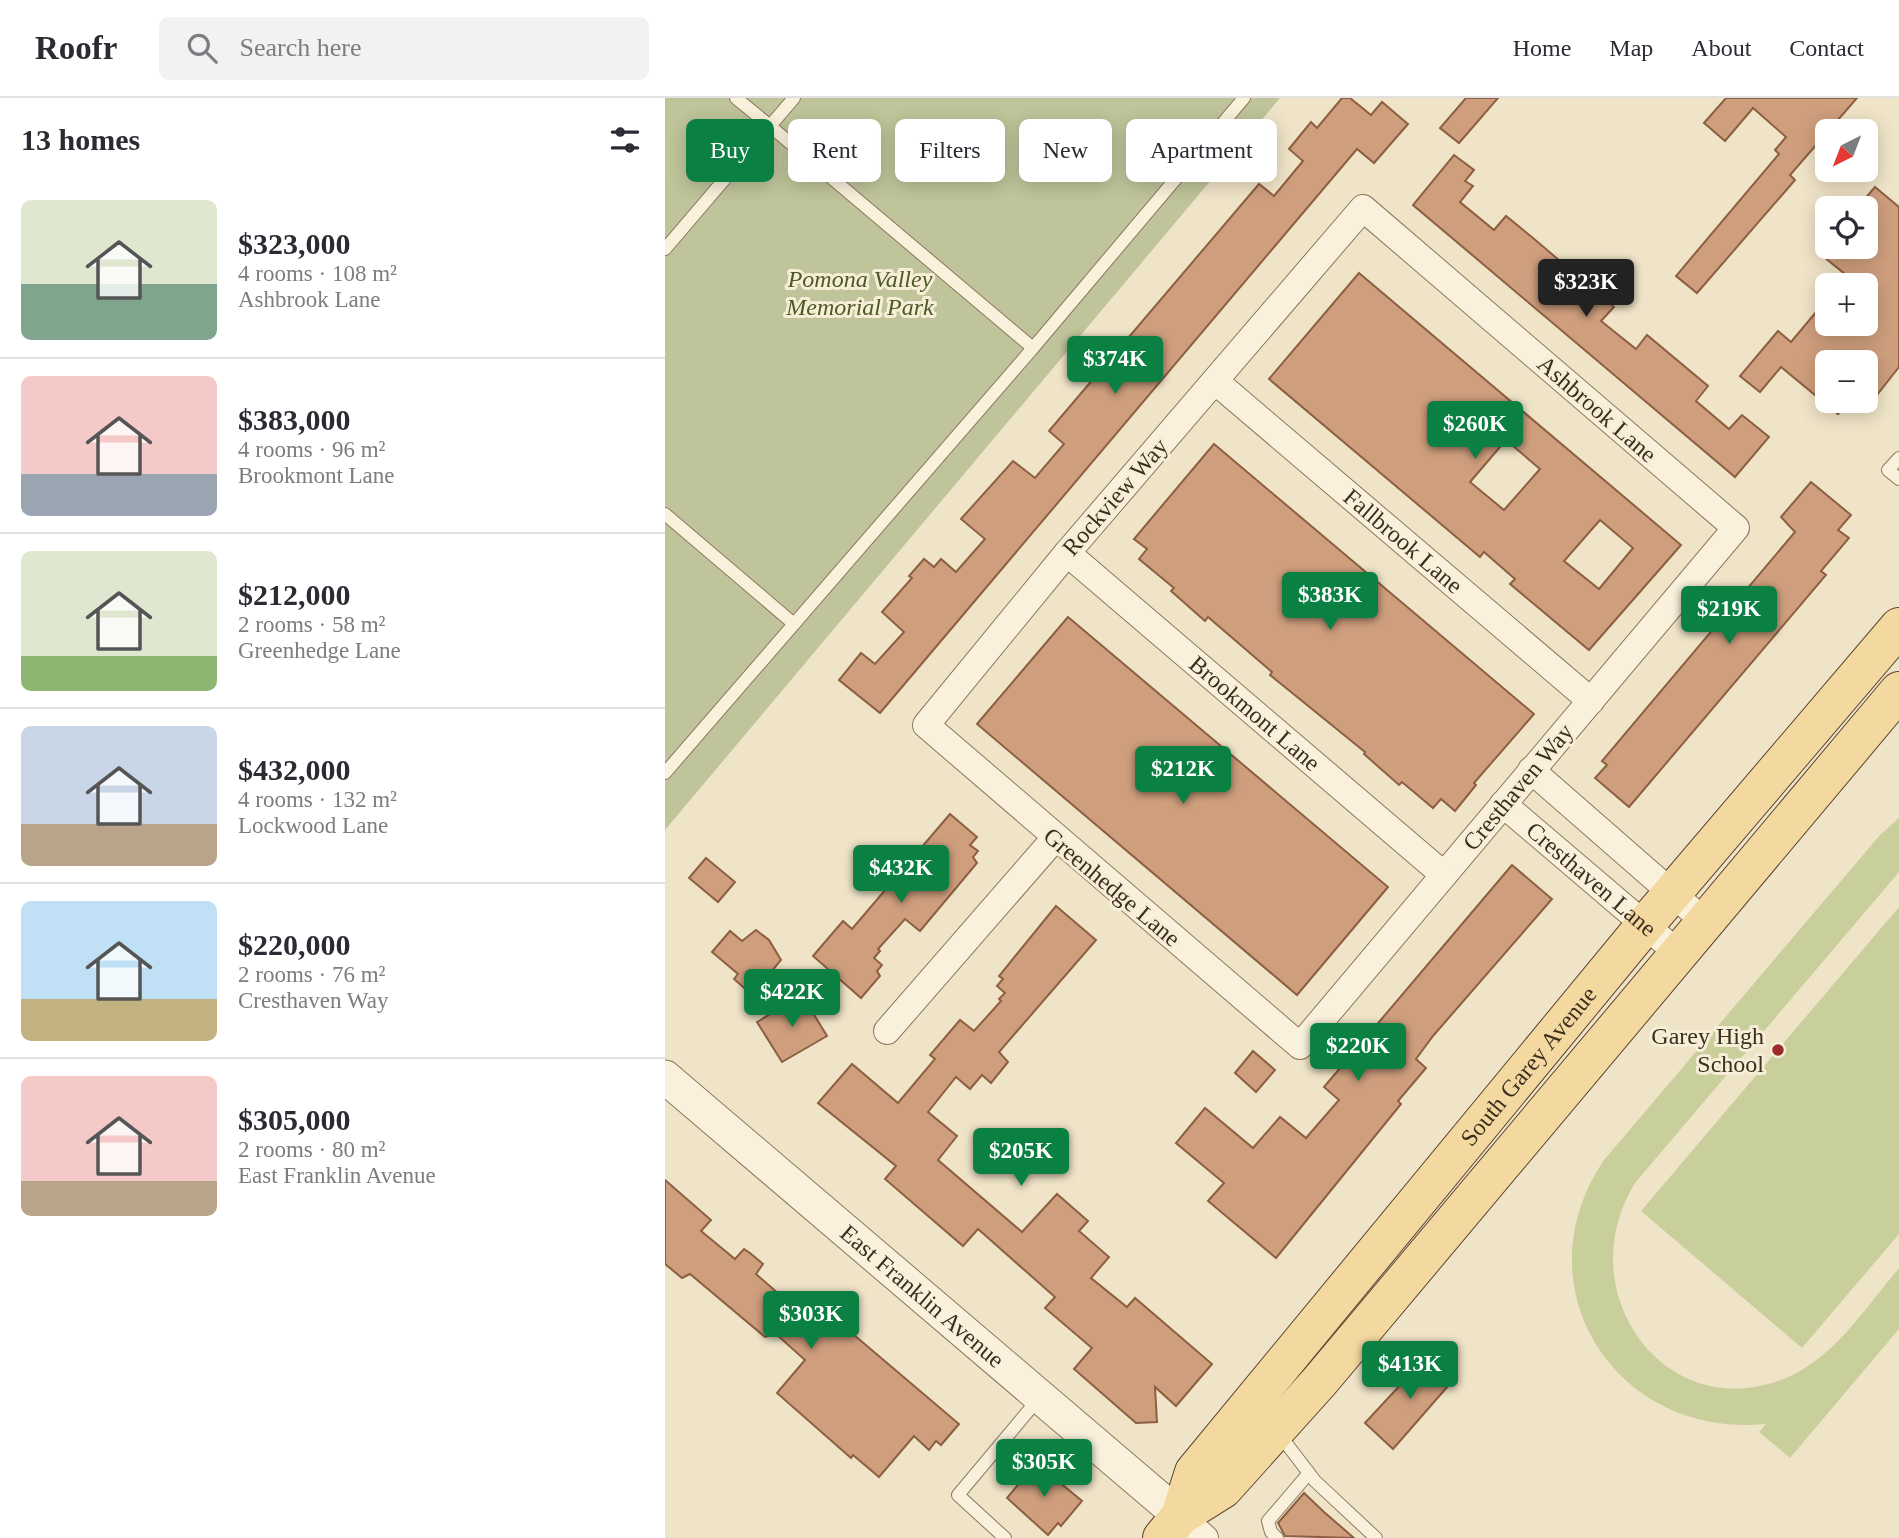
<!DOCTYPE html>
<meta charset="utf-8">
<style>
:root{--surface:#fff;--page:#f2f2f3;--text:#2b2b33;--muted:#7c7c81;--line:#e1e1e2;--accent:#0b8043}
body{margin:0;font-family:Georgia,serif;background:var(--page);color:var(--text);height:100vh;display:flex;flex-direction:column;font-size:26px;white-space:nowrap}
*{box-sizing:border-box;margin:0}
p{font-size:23px;color:var(--muted)}
.icon{flex:none;width:38px;height:38px;fill:none;stroke:currentColor;stroke-width:2;stroke-linecap:round;stroke-linejoin:round}
.map{position:relative;flex:1;overflow:hidden}
.details{display:flex;flex-direction:column;background:var(--surface);width:665px}
.details>*{flex:none}
.top-card{position:absolute;left:21px;top:21px;width:665px;height:63px;display:flex;gap:14px}
.needle{width:46px;rotate:222deg}
.buttons{position:absolute;left:1150px;top:21px;display:grid;gap:14px}
.buttons a{display:grid;place-items:center;width:63px;height:63px;border-radius:10px;background:var(--surface);box-shadow:0 4px 18px #0003;font-size:35px}
.price{position:absolute;translate:-50% -60px;padding:0 16px;border-radius:7px;background:var(--accent);color:#fff;font-size:23px;line-height:46px;filter:drop-shadow(0 2px 4px #0008)}
.price::after{content:'';position:absolute;left:50%;top:42px;width:21px;height:16px;margin-left:-10px;background:inherit;clip-path:polygon(0 0,100% 0,50% 100%)}
.price.on{background:#222;color:#fff}
ul{padding:0;list-style:none}
li{display:flex;align-items:center;gap:21px;height:175px;padding:0 21px}
li+li{border-top:2px solid var(--line)}
li span{display:grid;place-items:center;flex:none;width:196px;height:140px;border-radius:10px;color:#555}
li>.icon{margin-inline-start:auto}
span .icon{width:84px;height:84px;fill:#fffc;stroke-width:1}
li b{font-size:30px}
h2{display:flex;justify-content:space-between;align-items:center;height:84px;padding:0 21px;font-size:30px}
.pill{padding:0 24px;border-radius:10px;background:var(--surface);box-shadow:0 4px 18px #0003;font-size:24px;line-height:63px}
.pill.on{background:var(--accent);color:#fff}
header{display:flex;align-items:center;gap:42px;box-sizing:border-box;height:98px;padding:0 35px;background:var(--surface);border-bottom:2px solid var(--line)}
header strong{font-size:33px}
nav{display:flex;gap:38px;margin-inline-start:auto;font-size:24px}
.search{width:490px;height:63px;background:var(--page);display:flex;align-items:center;gap:18px;box-sizing:border-box;padding:0 24px;border-radius:10px;color:var(--muted);font-size:26px}
main{display:flex;flex:1;min-height:0}
.map>svg:first-child{display:block}
.green{fill:#c9cf9b}
.cemetery{fill:#bfc49a}
.building{fill:#cf9f7d;stroke:#8d5f41;stroke-width:2;fill-rule:evenodd}
.lines{fill:none;stroke-linecap:round;stroke-linejoin:round}
.service-casing{stroke:#8d765c;stroke-width:14}
.minor-casing{stroke:#8d765c;stroke-width:28}
.tertiary-casing{stroke:#8d765c;stroke-width:35}
.primary-casing{stroke:#5b4430;stroke-width:40}
.service{stroke:#faf1dc;stroke-width:12}
.minor{stroke:#faf1dc;stroke-width:26}
.tertiary{stroke:#faf1dc;stroke-width:33}
.primary{stroke:#f3d9a0;stroke-width:38}
.poi-dot{fill:#9e2a2b;stroke:#f7eed8;stroke-width:2.5}
.labels{text-anchor:middle;dominant-baseline:central;stroke-width:6;stroke-linejoin:round;paint-order:stroke}
.park-label{font-size:24px;font-style:italic;fill:#4d5a26;stroke:#f7eed8}
.street-label{font-size:24px;fill:#3d2e20;stroke:#f7eed8}
.poi-label{font-size:24px;fill:#3d2e20;stroke:#f7eed8;text-anchor:end}
</style>
<header>
<strong>Roofr</strong>
<div class="search"><svg class="icon" aria-label="search" viewBox="0 0 24 24"><circle cx="10" cy="10" r="6"/><path d="M15 15l6 6"/></svg>Search here</div>
<nav><a>Home</a><a>Map</a><a>About</a><a>Contact</a></nav>
</header>
<main>
<section class="details">
<h2>13 homes<svg class="icon" aria-label="filters" viewBox="0 0 24 24"><path d="M4 7h16M4 17h16"/><circle cx="9" cy="7" r="2"/><circle cx="15" cy="17" r="2"/></svg></h2>
<ul>
<li><span style="background:linear-gradient(#dfe7d0 60%,#7fa58c 0)"><svg class="icon" aria-label="home" viewBox="0 0 24 24"><path d="M3 11l9-7 9 7M6 9v11h12V9"/></svg></span><div><b>$323,000</b><p>4 rooms · 108 m²</p><p>Ashbrook Lane</p></div></li>
<li><span style="background:linear-gradient(#f6c9c9 70%,#9aa5b1 0)"><svg class="icon" aria-label="home" viewBox="0 0 24 24"><path d="M3 11l9-7 9 7M6 9v11h12V9"/></svg></span><div><b>$383,000</b><p>4 rooms · 96 m²</p><p>Brookmont Lane</p></div></li>
<li><span style="background:linear-gradient(#dfe7d0 75%,#8fb573 0)"><svg class="icon" aria-label="home" viewBox="0 0 24 24"><path d="M3 11l9-7 9 7M6 9v11h12V9"/></svg></span><div><b>$212,000</b><p>2 rooms · 58 m²</p><p>Greenhedge Lane</p></div></li>
<li><span style="background:linear-gradient(#c9d6e8 70%,#b9a48a 0)"><svg class="icon" aria-label="home" viewBox="0 0 24 24"><path d="M3 11l9-7 9 7M6 9v11h12V9"/></svg></span><div><b>$432,000</b><p>4 rooms · 132 m²</p><p>Lockwood Lane</p></div></li>
<li><span style="background:linear-gradient(#bfe0f5 70%,#c2b280 0)"><svg class="icon" aria-label="home" viewBox="0 0 24 24"><path d="M3 11l9-7 9 7M6 9v11h12V9"/></svg></span><div><b>$220,000</b><p>2 rooms · 76 m²</p><p>Cresthaven Way</p></div></li>
<li><span style="background:linear-gradient(#f6c9c9 75%,#b9a48a 0)"><svg class="icon" aria-label="home" viewBox="0 0 24 24"><path d="M3 11l9-7 9 7M6 9v11h12V9"/></svg></span><div><b>$305,000</b><p>2 rooms · 80 m²</p><p>East Franklin Avenue</p></div></li>
</ul>
</section>
<div class="map">
<svg width="1234" height="1440" viewBox="0 0 1234 1440">
<rect width="100%" height="100%" fill="#f0e4c8"/>
<g class="green">
<path d="M1234,720V774L970,1085C903,1193 1000,1330 1121,1280C1169,1260 1201,1209 1234,1170V1231L1125,1360L1094,1334L1101,1326C951,1341 853,1189 939,1062L1215,737Z"/>
<path d="M1234,809V1136L1137,1250L976,1113Z"/>
</g>
<path class="cemetery" d="M0,0H615L0,732Z"/>
<g class="building">
<path d="M677,0H685L706,17L717,4L743,26L709,65L692,51L215,615L174,582L196,555L210,566L239,534L217,514L247,480L244,478L259,461L269,469L276,461L291,474L320,441L296,421L348,363L370,380L399,346L384,333L594,86L609,98L638,63L624,51L646,24L652,30Z"/>
<path d="M801,0H833L794,45L775,30Z"/>
<path d="M1061,0H1192L1125,77L1130,82L1032,195L1011,178L1114,56L1110,52L1121,39L1088,10L1060,43L1039,25Z"/>
<path d="M789,57L809,72L800,83L808,88L795,104L829,132L841,118L868,140L949,209L936,223L971,251L982,237L1043,288L1031,303L1064,331L1077,317L1104,339L1070,379L748,107Z"/>
<path d="M1210,89L1234,109V269L1204,307L1199,303L1200,264H1162V303H1184L1173,316L1116,269L1095,294L1075,278L1113,233L1126,244L1162,201V226H1200V187H1173L1181,177L1154,155L1162,145V149H1200V110H1192Z"/>
<path d="M694,175L1016,447L924,552L845,486L850,481L819,454L815,459L604,281ZM841,342L875,371L839,412L805,384ZM935,422L968,450L934,491L899,463Z"/>
<path d="M549,346L869,616L809,685L811,687L790,713L776,701L768,710L737,684L734,687L699,656L700,654L605,577L607,574L543,519L540,523L506,493L509,490L474,461L482,451L469,441Z"/>
<path d="M1146,384L1186,417L1173,432L1184,440L1156,473L1161,477L964,709L930,680L942,667L937,663L1130,434L1116,419Z"/>
<path d="M403,519L723,789L632,897L312,626Z"/>
<path d="M285,716L312,739L305,747L313,753L308,759L312,765L255,833L240,821L213,851L215,853L209,860L217,867L212,873L215,878L196,900L148,858L178,823L187,831Z"/>
<path d="M41,760L70,784L53,804L24,780Z"/>
<path d="M847,767L887,801L768,938L751,961L761,970L733,1003L736,1006L611,1160L543,1103L559,1085L511,1045L540,1010L588,1050L615,1019L641,1040L674,1002L659,989Z"/>
<path d="M391,808L431,842L334,954L343,964L326,985L317,977L305,991L291,979L263,1014L292,1038L273,1062L357,1134L392,1096L423,1123L414,1133L444,1159L426,1180L462,1209L470,1200L547,1266L511,1308L490,1289L492,1324L471,1325L409,1271L427,1250L380,1210L390,1199L313,1131L298,1148L220,1081L231,1068L153,1005L187,966L233,1005L270,961L265,957L295,922L309,933L336,903L334,901L340,895L332,888L338,881L334,878Z"/>
<path d="M91,832L104,842L116,862L87,897L69,881L73,876L47,854L65,833L77,843Z"/>
<path d="M137,897L162,938L117,964L92,924Z"/>
<path d="M588,953L610,972L591,994L570,975Z"/>
<path d="M0,1082L46,1122L36,1133L70,1161L79,1151L85,1155L98,1166L91,1176L145,1223L156,1209L294,1326L276,1347L271,1343L264,1352L249,1338L214,1379L188,1357L186,1360L112,1295L140,1262L111,1236L100,1239L25,1176L17,1180L0,1166Z"/>
<path d="M764,1256L790,1280L728,1351L700,1325Z"/>
<path d="M371,1365L417,1403L396,1428L393,1425L383,1437L342,1400Z"/>
<path d="M639,1395L659,1414L689,1440L620,1438L613,1425Z"/>
</g>
<g class="lines">
<g class="service-casing">
<g id="service">
<path d="M129,0L105,28L368,250L579,0"/>
<path d="M0,151L105,28L71,0"/>
<path d="M1234,360L1223,372L1234,381"/>
<path d="M0,416L129,526"/>
<path d="M0,675L368,250"/>
<path d="M614,1336L650,1383L711,1440"/>
<path d="M340,1440L293,1397L375,1299"/>
<path d="M612,1440L606,1434L603,1423L644,1375"/>
</g>
</g>
<g class="minor-casing">
<g id="minor">
<path d="M698,110L1071,430L635,948L261,627L402,455Z"/>
<path id="s1" d="M550,283L926,603"/>
<path id="s2" d="M402,455L779,777"/>
<path d="M866,672L1040,824"/>
<path id="s3" d="M838,706L1014,856"/>
<path d="M222,933L390,740"/>
<path d="M515,1418L540,1440"/>
</g>
</g>
<g class="tertiary-casing">
<g id="tertiary">
<path id="s4" d="M0,979L515,1418"/>
</g>
</g>
<g class="primary-casing">
<g id="primary">
<path id="s5" d="M515,1418L529,1374L980,827L1234,529"/>
<path d="M497,1440L515,1418L558,1391L655,1283L1234,593"/>
</g>
</g>
<use href="#service" class="service"/>
<use href="#minor" class="minor"/>
<use href="#tertiary" class="tertiary"/>
<use href="#primary" class="primary"/>
</g>
<circle class="poi-dot" cx="1113" cy="952" r="7"/>
<g class="labels">
<g class="park-label">
<text x="195" y="181">Pomona Valley<tspan x="195" dy="28">Memorial Park</tspan></text>
</g>
<g class="street-label">
<text transform="translate(932 311) rotate(41)">Ashbrook Lane</text>
<text transform="translate(450 399) rotate(-49)">Rockview Way</text>
<text stroke="none"><textPath href="#s1" startOffset="247">Fallbrook Lane</textPath></text>
<text stroke="none"><textPath href="#s2" startOffset="247">Brookmont Lane</textPath></text>
<text transform="translate(853 689) rotate(-50)">Cresthaven Way</text>
<text stroke="none"><textPath href="#s3" startOffset="116">Cresthaven Lane</textPath></text>
<text transform="translate(447 789) rotate(40)">Greenhedge Lane</text>
<text stroke="none"><textPath href="#s5" startOffset="572">South Garey Avenue</textPath></text>
<text stroke="none"><textPath href="#s4" startOffset="338">East Franklin Avenue</textPath></text>
</g>
<g class="poi-label">
<text x="1099" y="938">Garey High<tspan x="1099" dy="28">School</tspan></text>
</g>
</g>
</svg>
<div class="buttons">
<a><svg class="needle" viewBox="-14 -14 28 28"><path d="M0-13l5 13h-10z" fill="#e53935"/><path d="M0 13l5-13h-10z" fill="#7c7c81"/></svg></a>
<a><svg class="icon" aria-label="locate" viewBox="0 0 24 24"><circle cx="12" cy="12" r="6"/><path d="M12 2v4M12 18v4M2 12h4M18 12h4"/></svg></a>
<a>+</a>
<a>−</a>
</div>
<b class="price on" style="left:921px;top:221px">$323K</b>
<b class="price" style="left:450px;top:298px">$374K</b>
<b class="price" style="left:810px;top:363px">$260K</b>
<b class="price" style="left:665px;top:534px">$383K</b>
<b class="price" style="left:1064px;top:548px">$219K</b>
<b class="price" style="left:518px;top:708px">$212K</b>
<b class="price" style="left:236px;top:807px">$432K</b>
<b class="price" style="left:127px;top:931px">$422K</b>
<b class="price" style="left:693px;top:985px">$220K</b>
<b class="price" style="left:356px;top:1090px">$205K</b>
<b class="price" style="left:146px;top:1253px">$303K</b>
<b class="price" style="left:745px;top:1303px">$413K</b>
<b class="price" style="left:379px;top:1401px">$305K</b>
<div class="top-card">
<a class="pill on">Buy</a>
<a class="pill">Rent</a>
<a class="pill">Filters</a>
<a class="pill">New</a>
<a class="pill">Apartment</a>
</div>
</div>
</main>
